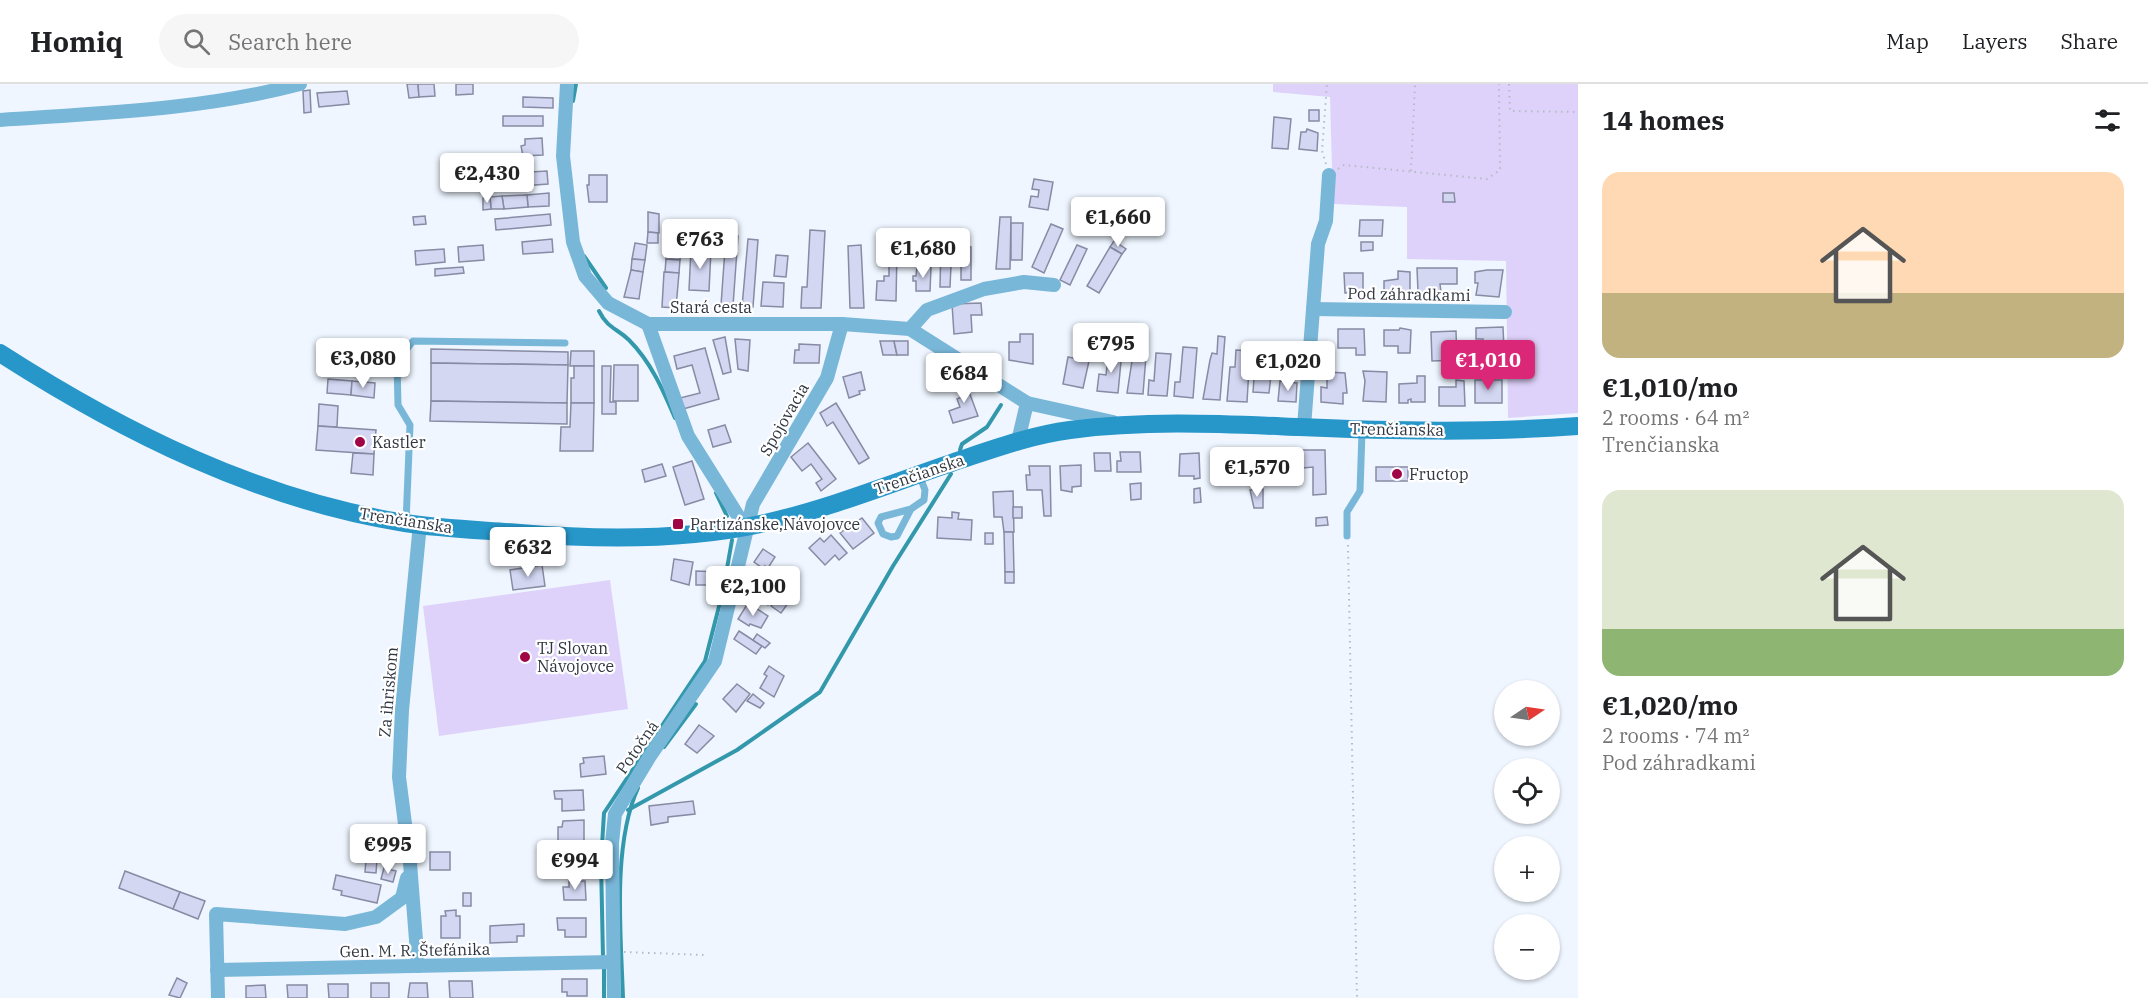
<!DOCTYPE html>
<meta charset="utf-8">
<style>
:root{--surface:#fff;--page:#f6f6f6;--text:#202124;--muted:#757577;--line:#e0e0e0;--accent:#db2777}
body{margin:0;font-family:"IBM Plex Serif",serif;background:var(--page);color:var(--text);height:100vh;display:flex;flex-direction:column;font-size:22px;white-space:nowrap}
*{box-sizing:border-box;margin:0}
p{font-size:20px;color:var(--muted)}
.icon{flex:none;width:33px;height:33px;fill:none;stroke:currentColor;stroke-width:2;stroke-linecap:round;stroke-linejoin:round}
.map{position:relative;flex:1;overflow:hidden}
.side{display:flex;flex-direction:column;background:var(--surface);width:570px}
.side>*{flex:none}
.needle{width:39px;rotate:77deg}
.tools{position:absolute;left:1494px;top:596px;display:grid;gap:12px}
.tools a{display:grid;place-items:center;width:66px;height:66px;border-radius:50%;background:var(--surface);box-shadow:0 2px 4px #0004;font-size:30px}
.price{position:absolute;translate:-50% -51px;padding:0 14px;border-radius:6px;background:#fff;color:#222;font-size:20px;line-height:39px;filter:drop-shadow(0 2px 3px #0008)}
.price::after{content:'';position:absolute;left:50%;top:36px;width:18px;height:14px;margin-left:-9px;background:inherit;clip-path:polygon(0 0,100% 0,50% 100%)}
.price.selected{background:var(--accent);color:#fff}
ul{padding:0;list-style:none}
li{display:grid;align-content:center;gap:12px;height:318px;padding:0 24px}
li span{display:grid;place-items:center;height:186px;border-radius:18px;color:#555}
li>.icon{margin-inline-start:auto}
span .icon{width:108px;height:108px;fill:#fffc;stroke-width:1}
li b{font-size:26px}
h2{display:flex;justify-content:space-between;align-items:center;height:72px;padding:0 24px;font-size:26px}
header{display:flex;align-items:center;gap:36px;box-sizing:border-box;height:84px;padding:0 30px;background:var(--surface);border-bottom:2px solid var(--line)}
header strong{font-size:28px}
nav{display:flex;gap:33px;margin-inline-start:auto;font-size:21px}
.search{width:420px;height:54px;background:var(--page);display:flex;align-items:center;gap:15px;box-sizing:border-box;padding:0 21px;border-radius:33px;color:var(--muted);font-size:22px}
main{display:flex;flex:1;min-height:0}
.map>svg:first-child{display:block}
.green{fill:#dfd2fa}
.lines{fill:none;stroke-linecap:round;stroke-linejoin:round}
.stream{stroke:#3398ab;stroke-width:4}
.building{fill:#d3d7f2;stroke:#878ba3;stroke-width:1.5}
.path{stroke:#b4bbc4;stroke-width:2;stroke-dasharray:1.5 4.5;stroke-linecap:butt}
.lane{stroke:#79b7d9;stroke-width:7}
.street{stroke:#79b7d9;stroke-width:14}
.secondary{stroke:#2796c9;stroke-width:18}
.poi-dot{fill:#a00546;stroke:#fff;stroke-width:2}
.labels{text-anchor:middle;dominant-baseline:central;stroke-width:4.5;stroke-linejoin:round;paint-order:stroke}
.street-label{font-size:16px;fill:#303740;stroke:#fff}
.poi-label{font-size:16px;fill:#303740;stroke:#fff;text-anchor:start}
</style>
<header>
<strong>Homiq</strong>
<div class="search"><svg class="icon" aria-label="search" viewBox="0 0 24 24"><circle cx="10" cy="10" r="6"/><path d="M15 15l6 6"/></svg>Search here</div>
<nav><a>Map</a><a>Layers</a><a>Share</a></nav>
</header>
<main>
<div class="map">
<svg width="1578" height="914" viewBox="0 0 1578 914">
<rect width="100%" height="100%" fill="#eff6ff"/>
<g class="green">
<path d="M1273,0H1578V329L1508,334L1506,177L1407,175V123L1333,120L1330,13L1273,8Z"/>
<path d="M610,496L628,625L439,652L423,522Z"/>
</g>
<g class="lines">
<g class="stream">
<path d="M573,17L576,0"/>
<path d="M584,172L606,204"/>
<path d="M599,227C608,245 617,244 629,256C651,278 663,306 675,334"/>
<path d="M960,366L962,360L987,343L1001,321"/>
<path d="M716,409L727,432"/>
<path d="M664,663L696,620"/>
<path d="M628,726L737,666L820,608L893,482L951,390"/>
<path d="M603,873L601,778L604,729L705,577L723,507L732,456"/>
<path d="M604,883V914"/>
<path d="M623,914C621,852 612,761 638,704"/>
</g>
</g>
<g class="building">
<path d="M407,0H418L419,13L409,14Z"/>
<path d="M418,0H434L435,12L419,13Z"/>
<path d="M456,0H473V10L456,11Z"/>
<path d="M310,6L311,28L304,29L303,7Z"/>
<path d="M347,7L349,20L319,23L317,9Z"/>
<path d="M523,13L553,14V24L523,23Z"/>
<rect x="1309" y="26" width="10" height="11"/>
<rect x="503" y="32" width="40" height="10"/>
<path d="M1274,33L1291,35L1288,65L1272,64Z"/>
<path d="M1307,45L1318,49L1317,67L1299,65L1301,48H1306Z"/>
<path d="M542,54L543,71L523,72L521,62L525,61V55Z"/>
<path d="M547,87L548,100L493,104L494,90Z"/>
<path d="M589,91H607V118H589L587,101H589Z"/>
<path d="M1034,95L1053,98L1048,126L1029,123L1031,112L1038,113L1039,106L1032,105Z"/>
<path d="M549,109V122L528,123L527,111Z"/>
<path d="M1443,109H1454L1455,118H1443Z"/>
<path d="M527,111L528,123L504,125L502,112Z"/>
<path d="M502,112L504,125H491L490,113Z"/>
<path d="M490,113L491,125L483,126V114Z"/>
<path d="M648,128L659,130V149L648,148Z"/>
<path d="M550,130L551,141L496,146L495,135Z"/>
<path d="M425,132L426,140L414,141L413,133Z"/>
<path d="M1000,133H1011L1010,185H996Z"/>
<path d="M1360,136H1383L1382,152H1359Z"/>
<path d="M1011,139H1023L1022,176H1011Z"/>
<path d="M1051,140L1063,145L1044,189L1032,183Z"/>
<path d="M669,144L682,145L680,176L666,175Z"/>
<path d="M810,146L825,147L821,224H801L802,203H807Z"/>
<path d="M648,148L658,149V159H647Z"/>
<path d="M726,151L738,152L733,222L721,221Z"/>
<path d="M552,155L553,168L523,170L522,158Z"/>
<path d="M748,155L758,156L753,223H742Z"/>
<path d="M1114,157L1126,165L1122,170L1110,163Z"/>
<path d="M1361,158H1373V166L1361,167Z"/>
<path d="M635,159L647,161L645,176L632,175Z"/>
<path d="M483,161L484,176L459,178L458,163Z"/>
<path d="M861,161L864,224H850L848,162Z"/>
<path d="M941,161H952L950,203H940Z"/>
<path d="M1077,161L1087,165L1070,201L1060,196Z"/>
<path d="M961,162L971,163V196H961Z"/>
<path d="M1110,163L1122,170L1099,209L1087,202Z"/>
<path d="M444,165L445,178L416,181L415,167Z"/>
<path d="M691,165L711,166L709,207L689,206Z"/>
<path d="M889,167H897L896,217L876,216L877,197H884V192H889Z"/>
<path d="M776,171L788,172L786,193L774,192Z"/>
<path d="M632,175L645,176L643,188L631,186Z"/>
<path d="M666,175L680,176L679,189L665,188Z"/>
<path d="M917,182L931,183L930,207H916V197H913V192H916Z"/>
<path d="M463,183L464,189L435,192V185Z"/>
<path d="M1417,184H1457V200H1440L1441,208H1418Z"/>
<path d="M631,186L643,188L639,215L624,213Z"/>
<path d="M1487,186H1503L1499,213L1476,211L1478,199H1475V188Z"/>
<path d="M1398,187L1410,188V207H1404V211H1384V197L1398,195Z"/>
<path d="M664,188L679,189L676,224L662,223Z"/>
<path d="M1344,189H1363V208L1345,209Z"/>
<path d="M763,198L784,199L783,223L761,222Z"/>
<path d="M981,219L982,231H971L972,248L954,250L952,220Z"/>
<path d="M1503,243L1504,266L1483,267V255H1476V244Z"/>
<path d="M1400,244L1411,246L1410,269H1398V262H1384V246H1399Z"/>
<path d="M1338,245H1364L1365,271H1356V264H1338Z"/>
<path d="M1456,247L1457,276L1432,277L1431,248Z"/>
<path d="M1020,250H1033V280L1009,276V258H1020Z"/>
<path d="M1218,252L1225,253L1220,316L1203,315L1210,276L1212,269L1217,270Z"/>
<path d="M725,253L731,288L723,290L713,256Z"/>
<path d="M1083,253L1093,255L1089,276L1080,274L1079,271Z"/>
<path d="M735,255L750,256L748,287L738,285Z"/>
<path d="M880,257H894L897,271H883Z"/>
<path d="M894,257H908V271H897Z"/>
<path d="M799,260L820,261L819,279H794L795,266H799Z"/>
<path d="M1183,263L1197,264L1193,314L1174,312L1175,298H1180Z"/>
<path d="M705,264L719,315L683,325L680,314L700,309L692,281L677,285L674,272Z"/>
<path d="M431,265L568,268V281L431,279Z"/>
<path d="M1109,266L1122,267L1118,309L1097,307L1099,290L1106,291Z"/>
<path d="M1236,266L1250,267L1247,318L1227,317L1230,283H1235Z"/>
<path d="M571,267H594V282H570Z"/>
<path d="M1156,269L1171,270L1167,312L1148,311L1149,296L1154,297Z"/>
<path d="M1135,272H1146L1143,310L1127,309L1132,277H1135Z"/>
<path d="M1068,273L1089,277L1083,304L1063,300Z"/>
<path d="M431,279L568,281L567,319L431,317Z"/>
<path d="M1255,280L1272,282L1269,309L1253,308Z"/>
<path d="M614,281H638V317H613Z"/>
<path d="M574,282H594V319H571V294H574Z"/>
<path d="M602,282H611L610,318H616V330H602Z"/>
<path d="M1363,287L1387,288L1386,318L1363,317L1365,297Z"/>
<path d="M861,288L865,306L859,307L860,310L849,314L843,293Z"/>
<path d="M1327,288L1345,289L1347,309H1343V320L1321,318V303L1327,304Z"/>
<path d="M1417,292H1425V318H1411V315L1408,316V319H1399V300L1417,299Z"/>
<path d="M964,294L978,332L953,339L949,327L960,323L957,315L962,313L956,296Z"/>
<path d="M328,295L352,297L351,311L327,309Z"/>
<path d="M1456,296L1464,297L1465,322H1439V303H1456Z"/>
<rect x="1475" y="296" width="27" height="23"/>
<path d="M352,297L375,299L374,314L351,311Z"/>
<path d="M1280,297L1297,299L1296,318L1278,317Z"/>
<path d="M431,317L567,319V340L430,337Z"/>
<path d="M571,319H594L593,367H560L561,343H570Z"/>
<path d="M836,319L869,374L859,380L833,338L827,342L820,329Z"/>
<path d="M319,320L338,322L337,343L318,342Z"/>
<path d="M725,341L731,358L713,363L708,346Z"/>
<path d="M318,342L376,346L374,370L316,366Z"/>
<path d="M808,359L836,395L821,407L816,399L822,395L811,380L802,387L791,373Z"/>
<path d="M1300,366H1325L1326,410L1313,411V383L1303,384V380H1300Z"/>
<path d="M1262,367V389H1252V394L1242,395L1241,368Z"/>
<path d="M1270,367H1286V397H1274V389L1271,390Z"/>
<path d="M1120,368H1140L1141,388H1117V377H1121Z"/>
<path d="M353,369L374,370L373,391L351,389Z"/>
<path d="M1094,369H1110L1111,387H1095Z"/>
<path d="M1199,369L1200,394L1194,395V392H1179L1180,370Z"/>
<path d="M692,377L704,415L685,421L673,383Z"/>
<path d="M662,380L666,392L645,398L642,386Z"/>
<path d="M1081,381V402L1072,403V408L1061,406L1060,382Z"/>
<path d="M1029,382H1050L1051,432H1044L1042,406H1027L1026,391H1030Z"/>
<rect x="1376" y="383" width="32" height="14"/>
<path d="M1141,399V415L1131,416L1130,400Z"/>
<path d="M1200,404L1201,418L1194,419V405Z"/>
<path d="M1263,405V424H1254L1250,406Z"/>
<path d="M1013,407L1014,448H1004L1002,433H994L993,408Z"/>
<rect x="1013" y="423" width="9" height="11"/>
<path d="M952,428L959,429L958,435L972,436L971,456L937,454L938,433L952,434Z"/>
<path d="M1327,433L1328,441L1316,442V434Z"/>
<path d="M862,434L874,449L853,465L840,449Z"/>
<path d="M1004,448H1013L1014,488H1005Z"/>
<rect x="985" y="449" width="8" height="11"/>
<path d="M831,451L847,469L839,476L835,471L825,481L809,464L820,454L824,458Z"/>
<path d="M763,465L775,473L768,484L765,482V486L754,478Z"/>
<path d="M674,475L693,478L689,501L671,496Z"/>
<path d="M542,481L545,502L513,506L510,486Z"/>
<path d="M696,487L719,488V501H696Z"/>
<rect x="1005" y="488" width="9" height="11"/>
<path d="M756,490L774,503L771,509L775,512L768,521L745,507Z"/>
<path d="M784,509L791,515L781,529L771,522Z"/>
<path d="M748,519L768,532L761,544L750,540L749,542L738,535Z"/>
<path d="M739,547L762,562L756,570L734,555Z"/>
<path d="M757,550L770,559L765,564L753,556Z"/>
<path d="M769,582L784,592L774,613L760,604L767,592L764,590Z"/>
<path d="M737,600L750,610L736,628L723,615Z"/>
<path d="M753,610L764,619L760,624L747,617Z"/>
<path d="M699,641L714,652L697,669L685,660Z"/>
<path d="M604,672L606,690L581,693L580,680L584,679L583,674Z"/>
<path d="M554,707L583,706L584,726L562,727V715H555Z"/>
<path d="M693,717L695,730L668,733V738L651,741L649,722Z"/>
<path d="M563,737L584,736V757H558V743H562Z"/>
<path d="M368,758L379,759L378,764L387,765L386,777L377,776L376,789L365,788L366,775L356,774L357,762L367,763Z"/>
<path d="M585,767V789H562V777H554V768Z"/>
<rect x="430" y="768" width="20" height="18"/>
<path d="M384,784L396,787L393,798L381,795Z"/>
<path d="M125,787L180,808L173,825L119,804Z"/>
<path d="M336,791L381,801L377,819L341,811L342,807L333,805Z"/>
<path d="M569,797H585L586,816H564L563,803H569Z"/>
<path d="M180,808L205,817L198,835L173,825Z"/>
<rect x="463" y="809" width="8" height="13"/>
<path d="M456,826V832H460V854H441V832H446L445,827Z"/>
<path d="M557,834H586V853H565V846H558Z"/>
<path d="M524,840V852H517V858L490,859V842Z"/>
<path d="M177,894L187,899L180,914L169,911Z"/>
<path d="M562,895H587V912H567V908H562Z"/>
<path d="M449,897H472L473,914H450Z"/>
<rect x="371" y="899" width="18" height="15"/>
<path d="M410,899H427L428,914H408Z"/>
<path d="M328,900H348V914H329Z"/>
<path d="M265,901L266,914H246V902Z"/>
<path d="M287,901H307V914H288Z"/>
</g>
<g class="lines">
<g class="path">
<path d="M1509,0L1510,27L1578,28"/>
<path d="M1326,80L1322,67L1327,0"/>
<path d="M1338,85L1344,81L1487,95L1500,86L1499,0"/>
<path d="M1411,87L1415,0"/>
<path d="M1348,461L1357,914"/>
<path d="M624,868L706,871"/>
</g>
<g class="lane">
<path d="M911,425L897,452L891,453L883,450L878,439L881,433L911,425L924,416L925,406L920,393"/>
<path d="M406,439L410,341L398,321L397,278L413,257L565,259"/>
<path d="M1347,452V428L1360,407L1362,348"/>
</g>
<g class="street">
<path d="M567,0L563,72L573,158L585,192L608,219L648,240H842L910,245L1027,319"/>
<path d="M0,36C101,29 202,26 300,0"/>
<path d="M1313,225L1505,228"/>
<path d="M648,240L688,352L745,443"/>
<path d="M910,245L927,226L984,205L1024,198L1054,201"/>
<path d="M1304,343L1318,160L1326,137L1329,91"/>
<path d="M1018,357L1027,319L1113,338"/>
<path d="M418,882L410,779L399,693L402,626L420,440"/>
<path d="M217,886L613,878"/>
<path d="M218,914L216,830L345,840L376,833L402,814L407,794"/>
<path d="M614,914L612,759L615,730L650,672L715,577L753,420L827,294L842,240"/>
</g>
<path class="secondary" d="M0,269C123,348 259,416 405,439C443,445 482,446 520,449C600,456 685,457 765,439C831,424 895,398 960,376C996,364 1032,351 1070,346C1147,336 1223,340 1299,343C1392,347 1485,349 1578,342"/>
</g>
<g class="poi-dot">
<circle cx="360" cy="358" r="6"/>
<circle cx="1397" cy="390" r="6"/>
<rect x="672" y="434" width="12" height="12" rx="3"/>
<circle cx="525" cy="573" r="6"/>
</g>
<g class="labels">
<g class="street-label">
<text transform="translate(1409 210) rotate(1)">Pod záhradkami</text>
<text x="711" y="223">Stará cesta</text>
<text transform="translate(784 335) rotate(-60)">Spojovacia</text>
<text transform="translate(1397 345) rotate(1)">Trenčianska</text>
<text transform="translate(919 390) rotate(-19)">Trenčianska</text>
<text transform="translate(406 436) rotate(9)">Trenčianska</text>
<text transform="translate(388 608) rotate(-85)">Za ihriskom</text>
<text transform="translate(637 663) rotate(-55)">Potočná</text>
<text transform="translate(415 866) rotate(-1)">Gen. M. R. Štefánika</text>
</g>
<g class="poi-label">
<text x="372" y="358">Kastler</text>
<text x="1409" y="390">Fructop</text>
<text x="690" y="440">Partizánske,Návojovce</text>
<text x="537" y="564">TJ Slovan<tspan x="537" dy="18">Návojovce</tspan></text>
</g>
</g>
</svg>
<div class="tools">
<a><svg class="needle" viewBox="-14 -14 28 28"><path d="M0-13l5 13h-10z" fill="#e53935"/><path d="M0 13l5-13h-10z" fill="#757577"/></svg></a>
<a><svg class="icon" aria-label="locate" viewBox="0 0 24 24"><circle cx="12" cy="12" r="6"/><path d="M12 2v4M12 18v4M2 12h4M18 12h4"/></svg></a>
<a>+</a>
<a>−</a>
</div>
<b class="price" style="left:487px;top:120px">€2,430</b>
<b class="price" style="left:1118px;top:164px">€1,660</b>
<b class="price" style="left:700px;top:186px">€763</b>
<b class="price" style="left:923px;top:195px">€1,680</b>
<b class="price" style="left:1111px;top:290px">€795</b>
<b class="price" style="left:363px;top:305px">€3,080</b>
<b class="price selected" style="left:1488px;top:307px">€1,010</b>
<b class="price" style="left:1288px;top:308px">€1,020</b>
<b class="price" style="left:964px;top:320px">€684</b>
<b class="price" style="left:1257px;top:414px">€1,570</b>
<b class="price" style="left:528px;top:494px">€632</b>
<b class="price" style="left:753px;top:533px">€2,100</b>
<b class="price" style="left:388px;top:791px">€995</b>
<b class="price" style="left:575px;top:807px">€994</b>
</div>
<section class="side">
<h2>14 homes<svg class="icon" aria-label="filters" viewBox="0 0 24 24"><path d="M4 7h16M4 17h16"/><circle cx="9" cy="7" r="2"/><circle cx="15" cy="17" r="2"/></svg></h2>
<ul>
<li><span style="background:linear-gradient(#ffd9b3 65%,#c2b280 0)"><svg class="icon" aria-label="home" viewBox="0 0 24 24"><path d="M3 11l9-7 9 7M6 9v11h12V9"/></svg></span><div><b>€1,010/mo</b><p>2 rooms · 64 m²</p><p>Trenčianska</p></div></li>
<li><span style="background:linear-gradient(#dfe7d0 75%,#8fb573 0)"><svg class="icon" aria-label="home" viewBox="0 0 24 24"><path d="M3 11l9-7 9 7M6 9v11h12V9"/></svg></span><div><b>€1,020/mo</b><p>2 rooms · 74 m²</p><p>Pod záhradkami</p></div></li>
</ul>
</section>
</main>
